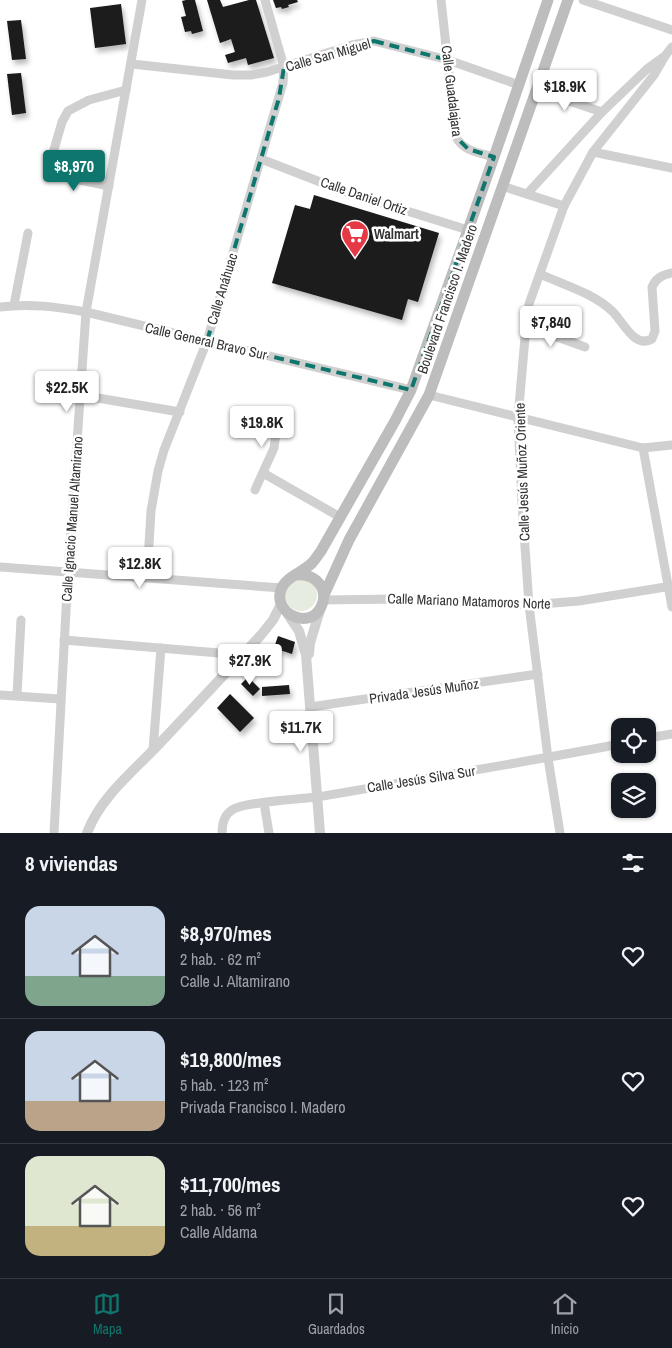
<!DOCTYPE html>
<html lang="es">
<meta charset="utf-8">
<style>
:root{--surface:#171b24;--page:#242831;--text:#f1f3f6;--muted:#9ea1a6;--line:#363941;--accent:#0f766e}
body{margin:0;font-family:"Archivo Narrow",sans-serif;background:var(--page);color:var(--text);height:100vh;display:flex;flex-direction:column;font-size:19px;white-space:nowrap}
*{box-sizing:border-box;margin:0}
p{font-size:16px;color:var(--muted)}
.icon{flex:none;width:28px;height:28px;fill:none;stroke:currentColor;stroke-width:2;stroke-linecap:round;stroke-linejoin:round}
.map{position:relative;height:833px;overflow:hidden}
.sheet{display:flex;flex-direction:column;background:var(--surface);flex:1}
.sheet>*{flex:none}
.buttons{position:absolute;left:611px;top:718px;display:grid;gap:10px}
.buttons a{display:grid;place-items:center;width:45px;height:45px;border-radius:10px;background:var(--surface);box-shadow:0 1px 4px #0004;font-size:25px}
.price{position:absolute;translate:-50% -42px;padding:0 11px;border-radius:5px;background:#fff;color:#222;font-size:16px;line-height:32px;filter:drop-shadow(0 1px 2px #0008)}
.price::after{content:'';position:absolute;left:50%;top:30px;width:15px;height:11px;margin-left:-8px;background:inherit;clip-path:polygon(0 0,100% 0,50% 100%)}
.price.current{background:var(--accent);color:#fff}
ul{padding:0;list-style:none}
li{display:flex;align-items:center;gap:15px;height:125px;padding:0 25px}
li+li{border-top:1px solid var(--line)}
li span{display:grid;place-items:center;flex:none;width:140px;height:100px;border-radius:15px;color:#555}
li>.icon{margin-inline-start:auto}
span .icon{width:60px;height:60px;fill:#fffc;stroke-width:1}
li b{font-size:21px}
h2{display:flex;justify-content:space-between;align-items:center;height:60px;padding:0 25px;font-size:21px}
.menu{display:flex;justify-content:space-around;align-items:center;height:70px;border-top:1px solid var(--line);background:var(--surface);font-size:14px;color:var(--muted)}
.menu a{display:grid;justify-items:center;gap:2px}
.menu .current{color:var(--accent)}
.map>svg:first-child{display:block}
.green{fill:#e6ecdf}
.building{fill:#1a1a1a;filter:url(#shadow)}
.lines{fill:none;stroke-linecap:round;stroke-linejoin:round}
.minor{stroke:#d0d0d0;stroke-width:9}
.tertiary{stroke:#d0d0d0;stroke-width:10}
.secondary{stroke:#bdbdbd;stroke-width:11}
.marked{fill:none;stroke:#0f766e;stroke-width:4;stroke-dasharray:10 6;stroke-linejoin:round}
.labels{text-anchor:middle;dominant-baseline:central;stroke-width:5;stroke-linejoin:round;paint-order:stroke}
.street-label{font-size:14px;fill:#333;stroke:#fff}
.poi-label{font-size:14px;font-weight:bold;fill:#333;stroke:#fff;text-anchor:start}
</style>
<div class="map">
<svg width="672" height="833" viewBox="0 0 672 833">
<defs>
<filter id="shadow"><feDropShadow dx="2.5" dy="4.5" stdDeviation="2.5" flood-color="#0004"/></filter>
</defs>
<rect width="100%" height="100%" fill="#fff"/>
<circle class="green" cx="301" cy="595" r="16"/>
<g class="building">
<path d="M186,0H195L203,31L192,34L191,31L185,32L181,17L186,16L182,1Z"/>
<path d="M207,0H220L223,7L249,0H256L274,58L248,65L246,58L228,63L225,55L235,52L231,39L220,43Z"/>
<path d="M273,0H297L298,2L288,5L289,7L282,9L281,7L276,8Z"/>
<path d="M121,4L126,44L95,48L90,8Z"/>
<path d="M21,20L26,59L12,60L7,21Z"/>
<path d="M21,73L26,113L12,115L7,74Z"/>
<path d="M314,195L439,233L418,302L408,299L402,320L272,283L295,205L310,209Z"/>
<path d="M278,636L295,642L292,654L274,648Z"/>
<path d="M248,677L260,689L253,696L241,684Z"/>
<path d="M289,685L290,694L262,696V687Z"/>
<path d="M230,694L254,718L240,732L217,708Z"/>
</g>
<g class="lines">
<g class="minor">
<path d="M441,0L456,137C463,151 479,153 494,157"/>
<path d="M583,0L672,30"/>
<path d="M132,64L233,75H251L267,72L352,45L374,41L448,60L519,85"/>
<path d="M536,90L602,112"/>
<path d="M593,152L672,168"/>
<path d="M261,159L346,192L468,230"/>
<path d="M109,186L56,175L51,172V160L62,122L68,111L89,100L126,90"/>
<path d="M502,186L564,206"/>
<path d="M527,194L602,112L647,69L665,56L672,47"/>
<path d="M540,274C564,285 593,293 612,311C623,321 634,349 652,339L655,331L652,287C656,278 662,275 672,273"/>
<path d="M14,305L28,233"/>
<path d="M0,307C29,303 57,307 86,312L411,390"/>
<path d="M526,326L585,347"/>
<path d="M80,395L180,412"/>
<path d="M429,395L643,448L672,445"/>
<path d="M643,448L672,607"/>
<path d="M263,473L340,517"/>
<path d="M255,490L274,448L277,426"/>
<path d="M0,567L282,588"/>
<path d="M147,578L151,511L158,471L164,450L207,341L283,83L284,67L265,0"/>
<path d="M324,600L395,599L529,605L579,601L672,586"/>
<path d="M64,640L243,655"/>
<path d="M0,695L60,699"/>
<path d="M17,695L21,620"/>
<path d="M310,707L538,674"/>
<path d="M648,738L672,734"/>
<path d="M153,750L161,648"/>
<path d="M264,803L269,833"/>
<path d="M54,833L68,573L86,312L142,0"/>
<path d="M222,833C222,824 224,815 232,810C243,802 300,799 317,797C418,780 520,763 620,744"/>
<path d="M560,833L548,758L529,605L522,503L518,418L526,326L529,304L564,206L593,152L654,75L665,56"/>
</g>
<g class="tertiary">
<path d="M287,613L299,631L306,655L320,833"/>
<path d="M309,654L310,643L320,610"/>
<path d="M87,833C101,796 135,770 161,742C195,706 228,671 261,635L273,620L281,604"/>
</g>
<g class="secondary">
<path d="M297,575C315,573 330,589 321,607C309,632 270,612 282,587C288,576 303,572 312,563C315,560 318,555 321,551L395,421L411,390L494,157L548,0"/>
<path d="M324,595L349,540L429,395L568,0"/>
</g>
</g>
<path class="marked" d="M374,41L448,60L456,137L468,149L494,157L411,390L207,341L279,98L284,67Z"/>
<defs>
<g id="supermarket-pin" transform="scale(1.4375)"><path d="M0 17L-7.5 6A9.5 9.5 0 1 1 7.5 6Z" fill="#e63946" stroke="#fff"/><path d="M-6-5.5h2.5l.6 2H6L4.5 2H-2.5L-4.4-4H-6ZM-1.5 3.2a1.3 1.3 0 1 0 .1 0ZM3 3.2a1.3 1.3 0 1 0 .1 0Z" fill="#fff"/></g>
</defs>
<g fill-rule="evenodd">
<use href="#supermarket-pin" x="355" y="234"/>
</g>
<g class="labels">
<g class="street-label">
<text transform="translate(328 55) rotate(-16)">Calle San Miguel</text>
<text transform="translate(452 91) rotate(83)">Calle Guadalajara</text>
<text transform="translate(364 196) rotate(19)">Calle Daniel Ortiz</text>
<text transform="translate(222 289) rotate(-73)">Calle Anáhuac</text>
<text transform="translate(447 299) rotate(-71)">Boulevard Francisco I. Madero</text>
<text transform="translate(206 341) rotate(13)">Calle General Bravo Sur</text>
<text transform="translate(522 472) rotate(-92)">Calle Jesús Muñoz Oriente</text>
<text transform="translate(72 519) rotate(-86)">Calle Ignacio Manuel Altamirano</text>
<text transform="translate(469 601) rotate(2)">Calle Mariano Matamoros Norte</text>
<text transform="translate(424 691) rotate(-8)">Privada Jesús Muñoz</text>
<text transform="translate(421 779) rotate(-9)">Calle Jesús Silva Sur</text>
</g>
<g class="poi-label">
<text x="374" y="234">Walmart</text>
</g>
</g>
</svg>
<div class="buttons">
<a><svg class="icon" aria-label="locate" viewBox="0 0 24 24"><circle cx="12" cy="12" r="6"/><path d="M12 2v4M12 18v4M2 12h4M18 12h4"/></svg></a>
<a><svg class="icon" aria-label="layers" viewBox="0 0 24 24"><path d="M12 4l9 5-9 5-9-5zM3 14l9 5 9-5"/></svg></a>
</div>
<b class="price" style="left:565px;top:112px">$18.9K</b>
<b class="price current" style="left:74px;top:192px">$8,970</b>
<b class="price" style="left:551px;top:348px">$7,840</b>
<b class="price" style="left:67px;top:413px">$22.5K</b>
<b class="price" style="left:262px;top:448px">$19.8K</b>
<b class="price" style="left:140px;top:589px">$12.8K</b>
<b class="price" style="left:250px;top:686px">$27.9K</b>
<b class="price" style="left:301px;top:753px">$11.7K</b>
</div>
<section class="sheet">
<h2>8 viviendas<svg class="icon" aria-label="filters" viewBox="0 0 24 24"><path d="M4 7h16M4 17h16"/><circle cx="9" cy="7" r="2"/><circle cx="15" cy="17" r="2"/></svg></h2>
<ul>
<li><span style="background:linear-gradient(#c9d6e8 70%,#7fa58c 0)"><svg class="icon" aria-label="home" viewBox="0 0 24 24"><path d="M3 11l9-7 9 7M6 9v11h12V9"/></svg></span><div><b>$8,970/mes</b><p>2 hab. · 62 m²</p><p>Calle J. Altamirano</p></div><svg class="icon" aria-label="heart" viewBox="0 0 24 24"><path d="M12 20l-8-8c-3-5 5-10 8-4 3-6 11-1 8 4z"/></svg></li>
<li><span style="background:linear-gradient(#c9d6e8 70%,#b9a48a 0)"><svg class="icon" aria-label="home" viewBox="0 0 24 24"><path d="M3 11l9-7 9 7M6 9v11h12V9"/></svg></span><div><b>$19,800/mes</b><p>5 hab. · 123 m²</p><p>Privada Francisco I. Madero</p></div><svg class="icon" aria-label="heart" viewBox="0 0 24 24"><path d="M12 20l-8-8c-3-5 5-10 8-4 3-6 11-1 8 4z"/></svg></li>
<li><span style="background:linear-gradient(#dfe7d0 70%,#c2b280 0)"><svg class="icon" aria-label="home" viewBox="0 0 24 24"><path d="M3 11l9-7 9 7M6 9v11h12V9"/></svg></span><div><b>$11,700/mes</b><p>2 hab. · 56 m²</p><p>Calle Aldama</p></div><svg class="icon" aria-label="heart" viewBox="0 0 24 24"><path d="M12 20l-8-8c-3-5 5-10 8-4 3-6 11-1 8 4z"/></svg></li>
</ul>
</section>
<nav class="menu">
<a class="current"><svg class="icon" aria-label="map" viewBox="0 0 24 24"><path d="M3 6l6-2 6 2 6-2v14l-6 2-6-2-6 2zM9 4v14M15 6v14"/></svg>Mapa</a>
<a><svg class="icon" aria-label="saved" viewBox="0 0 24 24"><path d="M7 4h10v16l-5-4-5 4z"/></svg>Guardados</a>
<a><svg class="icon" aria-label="home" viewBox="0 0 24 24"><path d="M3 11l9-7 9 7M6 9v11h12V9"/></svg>Inicio</a>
</nav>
